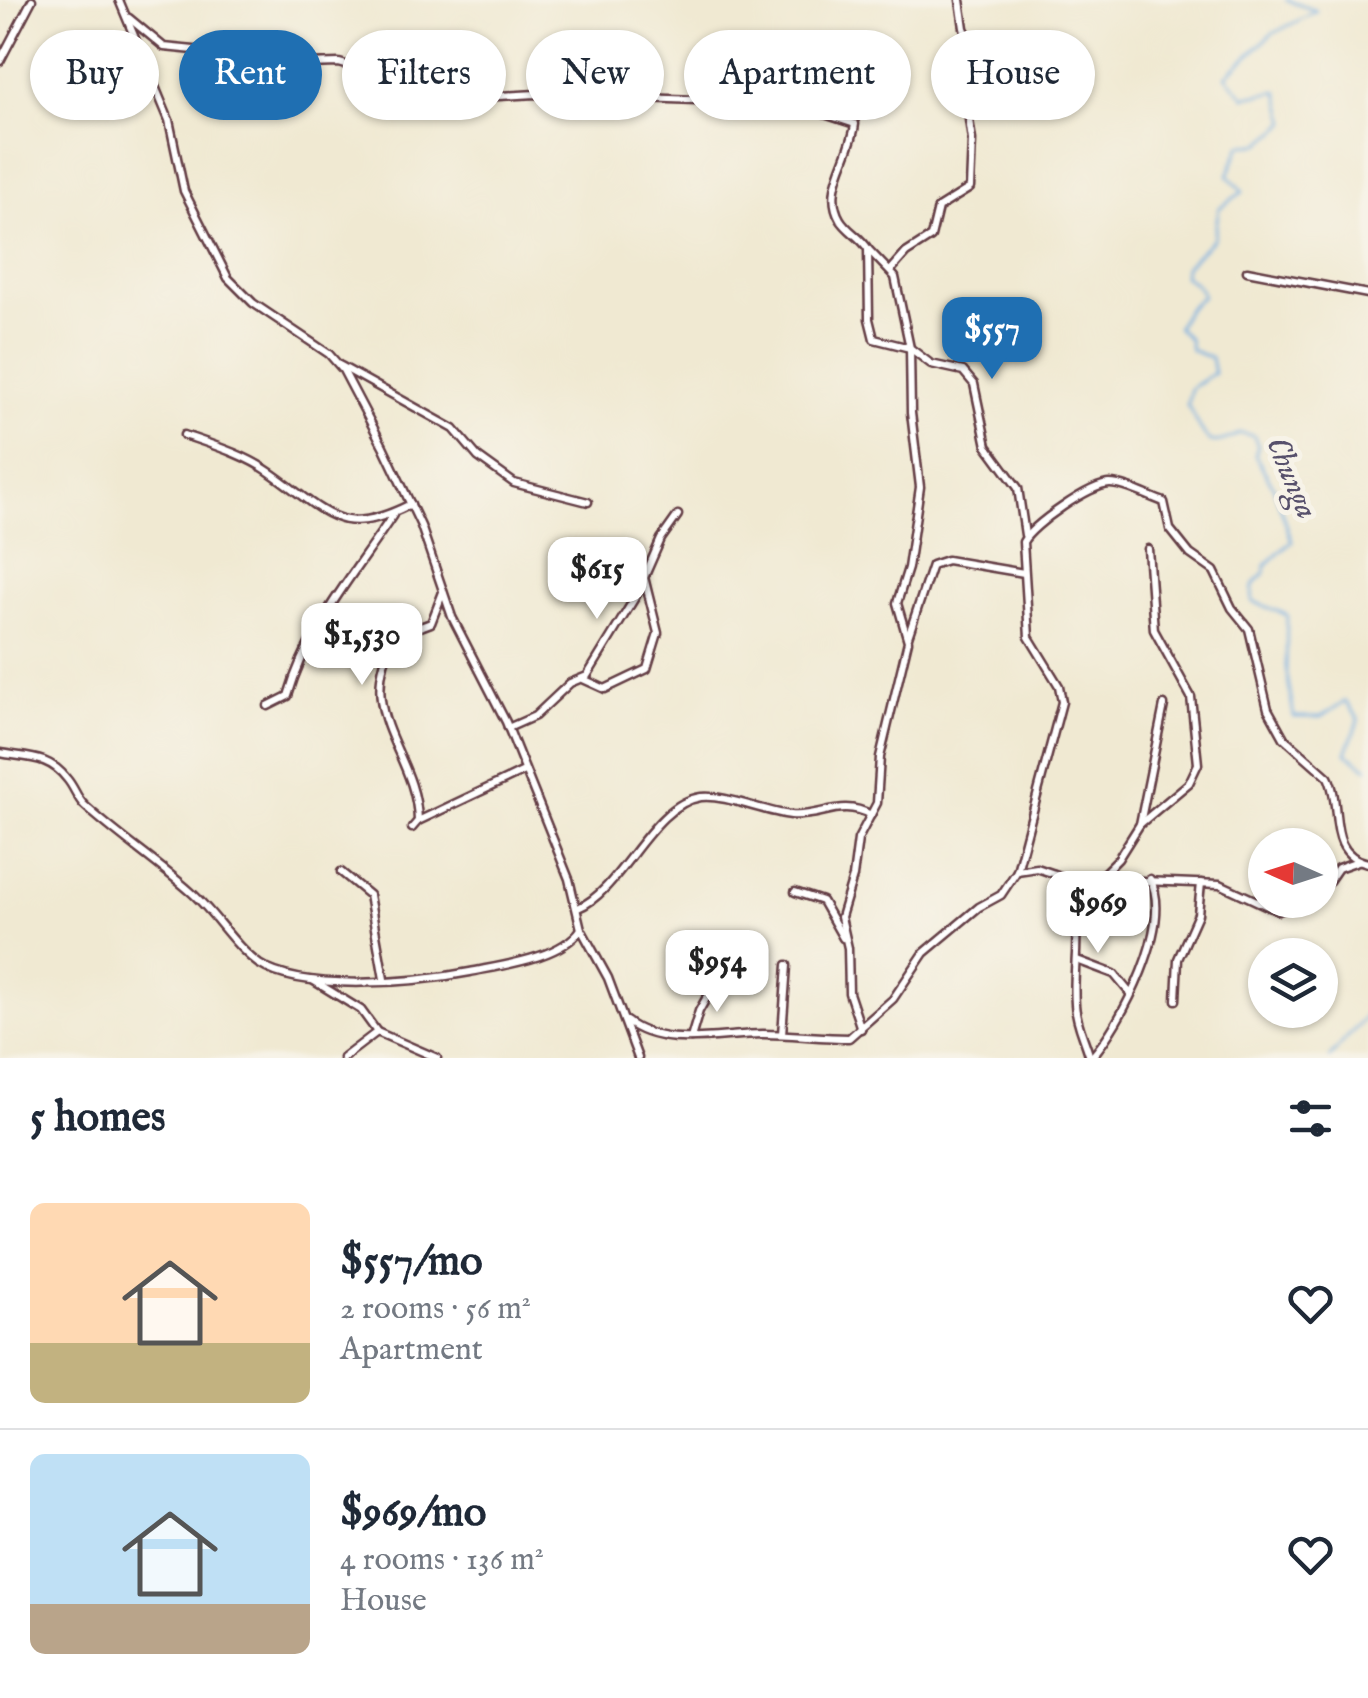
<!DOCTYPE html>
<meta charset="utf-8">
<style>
:root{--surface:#fff;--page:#f2f2f3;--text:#1f2937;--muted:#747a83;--line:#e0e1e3;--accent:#1f6fb2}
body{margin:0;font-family:"IM FELL English",serif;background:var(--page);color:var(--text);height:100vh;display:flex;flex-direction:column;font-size:38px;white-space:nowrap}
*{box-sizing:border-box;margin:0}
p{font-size:32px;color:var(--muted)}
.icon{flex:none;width:55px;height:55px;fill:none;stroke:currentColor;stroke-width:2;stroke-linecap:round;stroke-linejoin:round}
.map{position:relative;height:1058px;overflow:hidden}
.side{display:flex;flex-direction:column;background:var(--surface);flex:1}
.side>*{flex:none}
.top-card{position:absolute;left:30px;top:30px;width:1310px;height:90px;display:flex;gap:20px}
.needle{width:65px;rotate:273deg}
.fabs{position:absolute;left:1248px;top:828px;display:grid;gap:20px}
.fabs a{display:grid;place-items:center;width:90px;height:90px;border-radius:50%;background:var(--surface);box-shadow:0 2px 8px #0004;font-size:50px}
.price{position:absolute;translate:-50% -85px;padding:0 22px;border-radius:20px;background:#fff;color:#222;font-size:32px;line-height:65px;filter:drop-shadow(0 2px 5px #0008)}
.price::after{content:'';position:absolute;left:50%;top:60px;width:30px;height:22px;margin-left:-15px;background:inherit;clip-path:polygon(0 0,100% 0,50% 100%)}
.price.selected{background:var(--accent);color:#fff}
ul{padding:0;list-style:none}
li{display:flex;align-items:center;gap:30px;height:250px;padding:0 30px}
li+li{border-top:2px solid var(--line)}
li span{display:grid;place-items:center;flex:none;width:280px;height:200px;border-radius:15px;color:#555}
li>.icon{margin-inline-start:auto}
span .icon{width:120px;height:120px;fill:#fffc;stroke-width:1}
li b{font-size:42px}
h2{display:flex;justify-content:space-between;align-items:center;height:120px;padding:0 30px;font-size:42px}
.tag{padding:0 35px;border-radius:45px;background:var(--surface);box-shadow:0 2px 8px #0004;font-size:35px;line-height:90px}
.tag.selected{background:var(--accent);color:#fff}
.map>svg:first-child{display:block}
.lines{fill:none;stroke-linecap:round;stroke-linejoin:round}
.stream{stroke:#6eace1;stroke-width:2.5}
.street-casing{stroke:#633d44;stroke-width:11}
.street{stroke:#fff;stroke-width:6}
.labels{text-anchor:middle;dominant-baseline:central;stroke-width:10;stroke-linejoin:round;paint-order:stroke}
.water-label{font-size:32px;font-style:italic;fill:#57506b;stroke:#f7f3e8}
</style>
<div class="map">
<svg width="1368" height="1058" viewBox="0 0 1368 1058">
<rect width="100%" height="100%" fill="#f7f3e8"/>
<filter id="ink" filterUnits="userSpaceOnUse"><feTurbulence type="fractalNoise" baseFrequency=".01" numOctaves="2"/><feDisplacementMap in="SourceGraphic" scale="20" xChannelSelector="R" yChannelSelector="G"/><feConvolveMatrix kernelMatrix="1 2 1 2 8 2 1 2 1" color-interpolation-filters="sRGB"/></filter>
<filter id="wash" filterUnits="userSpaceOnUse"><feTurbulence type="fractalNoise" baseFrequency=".0048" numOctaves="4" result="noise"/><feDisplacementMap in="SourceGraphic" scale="40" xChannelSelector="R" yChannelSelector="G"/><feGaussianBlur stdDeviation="2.25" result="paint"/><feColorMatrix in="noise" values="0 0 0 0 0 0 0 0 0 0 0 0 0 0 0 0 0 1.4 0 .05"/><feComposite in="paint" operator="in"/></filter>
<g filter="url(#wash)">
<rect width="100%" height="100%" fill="#f0e9d2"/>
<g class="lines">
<g class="stream">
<path d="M1286,0L1317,11L1272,34L1226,76L1245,97L1278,91L1287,122L1261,144L1241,145L1228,175L1243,192L1219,208L1214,238L1185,267L1184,276L1198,286L1203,296L1189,307L1177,327L1189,339L1191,350L1211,358L1214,373L1191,388L1187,405C1208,437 1202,453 1241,433L1254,436L1258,446L1255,455L1273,486L1292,541L1265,566V573L1253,585L1252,601L1287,615L1286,668L1294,717H1321L1345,701L1359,719L1346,753L1368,768"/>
<path d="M1329,1058L1368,1014"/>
</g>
</g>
</g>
<g filter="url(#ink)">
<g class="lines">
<g class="street-casing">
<g id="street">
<path d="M119,0L169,120L184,191L228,278L253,303L329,354L343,370L383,446L421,526L452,617L506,722L569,879L581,929L608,978L638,1058"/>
<path d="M129,18L164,47L204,51L240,66L339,63L464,98L536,94L723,101L751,110H812L855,124C852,156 822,188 840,219C847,231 861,237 868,249L869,319L874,339L910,348L911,413L920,487L908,568L897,603L908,641L880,757L877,803L858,839L853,877L841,917L848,948L849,993L861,1029"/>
<path d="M0,61L32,0"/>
<path d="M868,249L895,277L910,348L931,364L963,371L974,384L987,446L1018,488L1025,535"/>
<path d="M891,270L906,253L931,237L938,208L970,188L972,140L966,99L972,85L974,49L964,28L960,0"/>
<path d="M1247,271L1368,294"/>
<path d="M341,366L454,429L478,457L514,483L588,502"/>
<path d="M184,435C213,445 246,455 271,473C328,513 340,540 411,504"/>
<path d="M908,637L932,565L947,560L1024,573"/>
<path d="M583,679L605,689L647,669L658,633L644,577"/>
<path d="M268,706L288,696C308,627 354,574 393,515"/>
<path d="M508,728L535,716L570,683L587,676L636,596L661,539L678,515"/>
<path d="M0,753C27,758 49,755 67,779C74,787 77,798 84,805C118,836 156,861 191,892C215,913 233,945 259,964C303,993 419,982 470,972C504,965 561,958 581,929"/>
<path d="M418,821L524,771"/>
<path d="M1140,824L1189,783L1198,764L1191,697L1154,630L1148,549"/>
<path d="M412,828L418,821C417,752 351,714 396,636L431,623L443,592"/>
<path d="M1017,871L1062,702L1059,686L1029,637L1023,542C1032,525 1091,484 1110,484C1126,484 1149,497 1164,502L1170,529L1190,554L1214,571L1232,608L1249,629L1268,709L1284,738L1328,777C1343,806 1325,854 1368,863"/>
<path d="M341,872L369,895L384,979"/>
<path d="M1054,874C1090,921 1071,954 1075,1004C1076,1024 1085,1039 1090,1058"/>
<path d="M795,892L822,901L843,938"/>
<path d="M1320,894L1338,868L1358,861"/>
<path d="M1072,905L1118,859L1140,824L1164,705"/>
<path d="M578,908C622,890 651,804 701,797C724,794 764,812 791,815C821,818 841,798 871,815"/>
<path d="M1077,960L1114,974L1129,992"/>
<path d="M314,981L361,1010L377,1032L343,1058"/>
<path d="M1176,1000L1178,959L1198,914L1201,883"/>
<path d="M626,1021C664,1050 719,1034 763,1034C792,1034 820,1038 849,1038L893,999L924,953L979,907L1001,895L1017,871L1037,868L1066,878L1220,884L1278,911L1313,900"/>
<path d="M377,1032L437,1058"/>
<path d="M782,1034L787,965"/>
<path d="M691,1038L699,1011L717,979"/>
<path d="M1091,1058C1122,1023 1174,923 1150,879"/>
</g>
</g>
<use href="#street" class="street"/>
</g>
</g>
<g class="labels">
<g class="water-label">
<text transform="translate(1291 478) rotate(67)">Chunga</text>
</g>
</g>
</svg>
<div class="fabs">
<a><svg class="needle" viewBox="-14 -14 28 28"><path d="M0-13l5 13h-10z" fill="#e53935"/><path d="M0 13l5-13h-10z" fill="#747a83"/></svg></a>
<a><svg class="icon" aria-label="layers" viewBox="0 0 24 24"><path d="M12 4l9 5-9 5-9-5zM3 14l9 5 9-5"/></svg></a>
</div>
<b class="price selected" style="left:992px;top:382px">$557</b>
<b class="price" style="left:597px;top:622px">$615</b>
<b class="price" style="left:362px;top:688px">$1,530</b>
<b class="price" style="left:1098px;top:956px">$969</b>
<b class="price" style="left:717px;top:1015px">$954</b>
<div class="top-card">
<a class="tag">Buy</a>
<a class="tag selected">Rent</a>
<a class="tag">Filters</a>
<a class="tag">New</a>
<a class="tag">Apartment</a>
<a class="tag">House</a>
</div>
</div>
<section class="side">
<h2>5 homes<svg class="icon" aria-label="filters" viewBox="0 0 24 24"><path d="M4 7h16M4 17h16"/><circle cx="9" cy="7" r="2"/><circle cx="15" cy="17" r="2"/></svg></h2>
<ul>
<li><span style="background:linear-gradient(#ffd9b3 70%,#c2b280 0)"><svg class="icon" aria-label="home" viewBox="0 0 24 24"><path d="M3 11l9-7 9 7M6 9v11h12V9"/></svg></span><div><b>$557/mo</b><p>2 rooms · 56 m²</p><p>Apartment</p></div><svg class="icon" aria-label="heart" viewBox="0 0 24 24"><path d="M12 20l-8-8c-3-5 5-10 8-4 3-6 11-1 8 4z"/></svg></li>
<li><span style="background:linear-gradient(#bfe0f5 75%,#b9a48a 0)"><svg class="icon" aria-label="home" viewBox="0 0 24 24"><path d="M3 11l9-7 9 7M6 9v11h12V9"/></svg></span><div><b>$969/mo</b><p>4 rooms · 136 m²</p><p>House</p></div><svg class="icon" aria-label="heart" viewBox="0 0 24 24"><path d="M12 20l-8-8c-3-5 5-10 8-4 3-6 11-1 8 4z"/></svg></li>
</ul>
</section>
